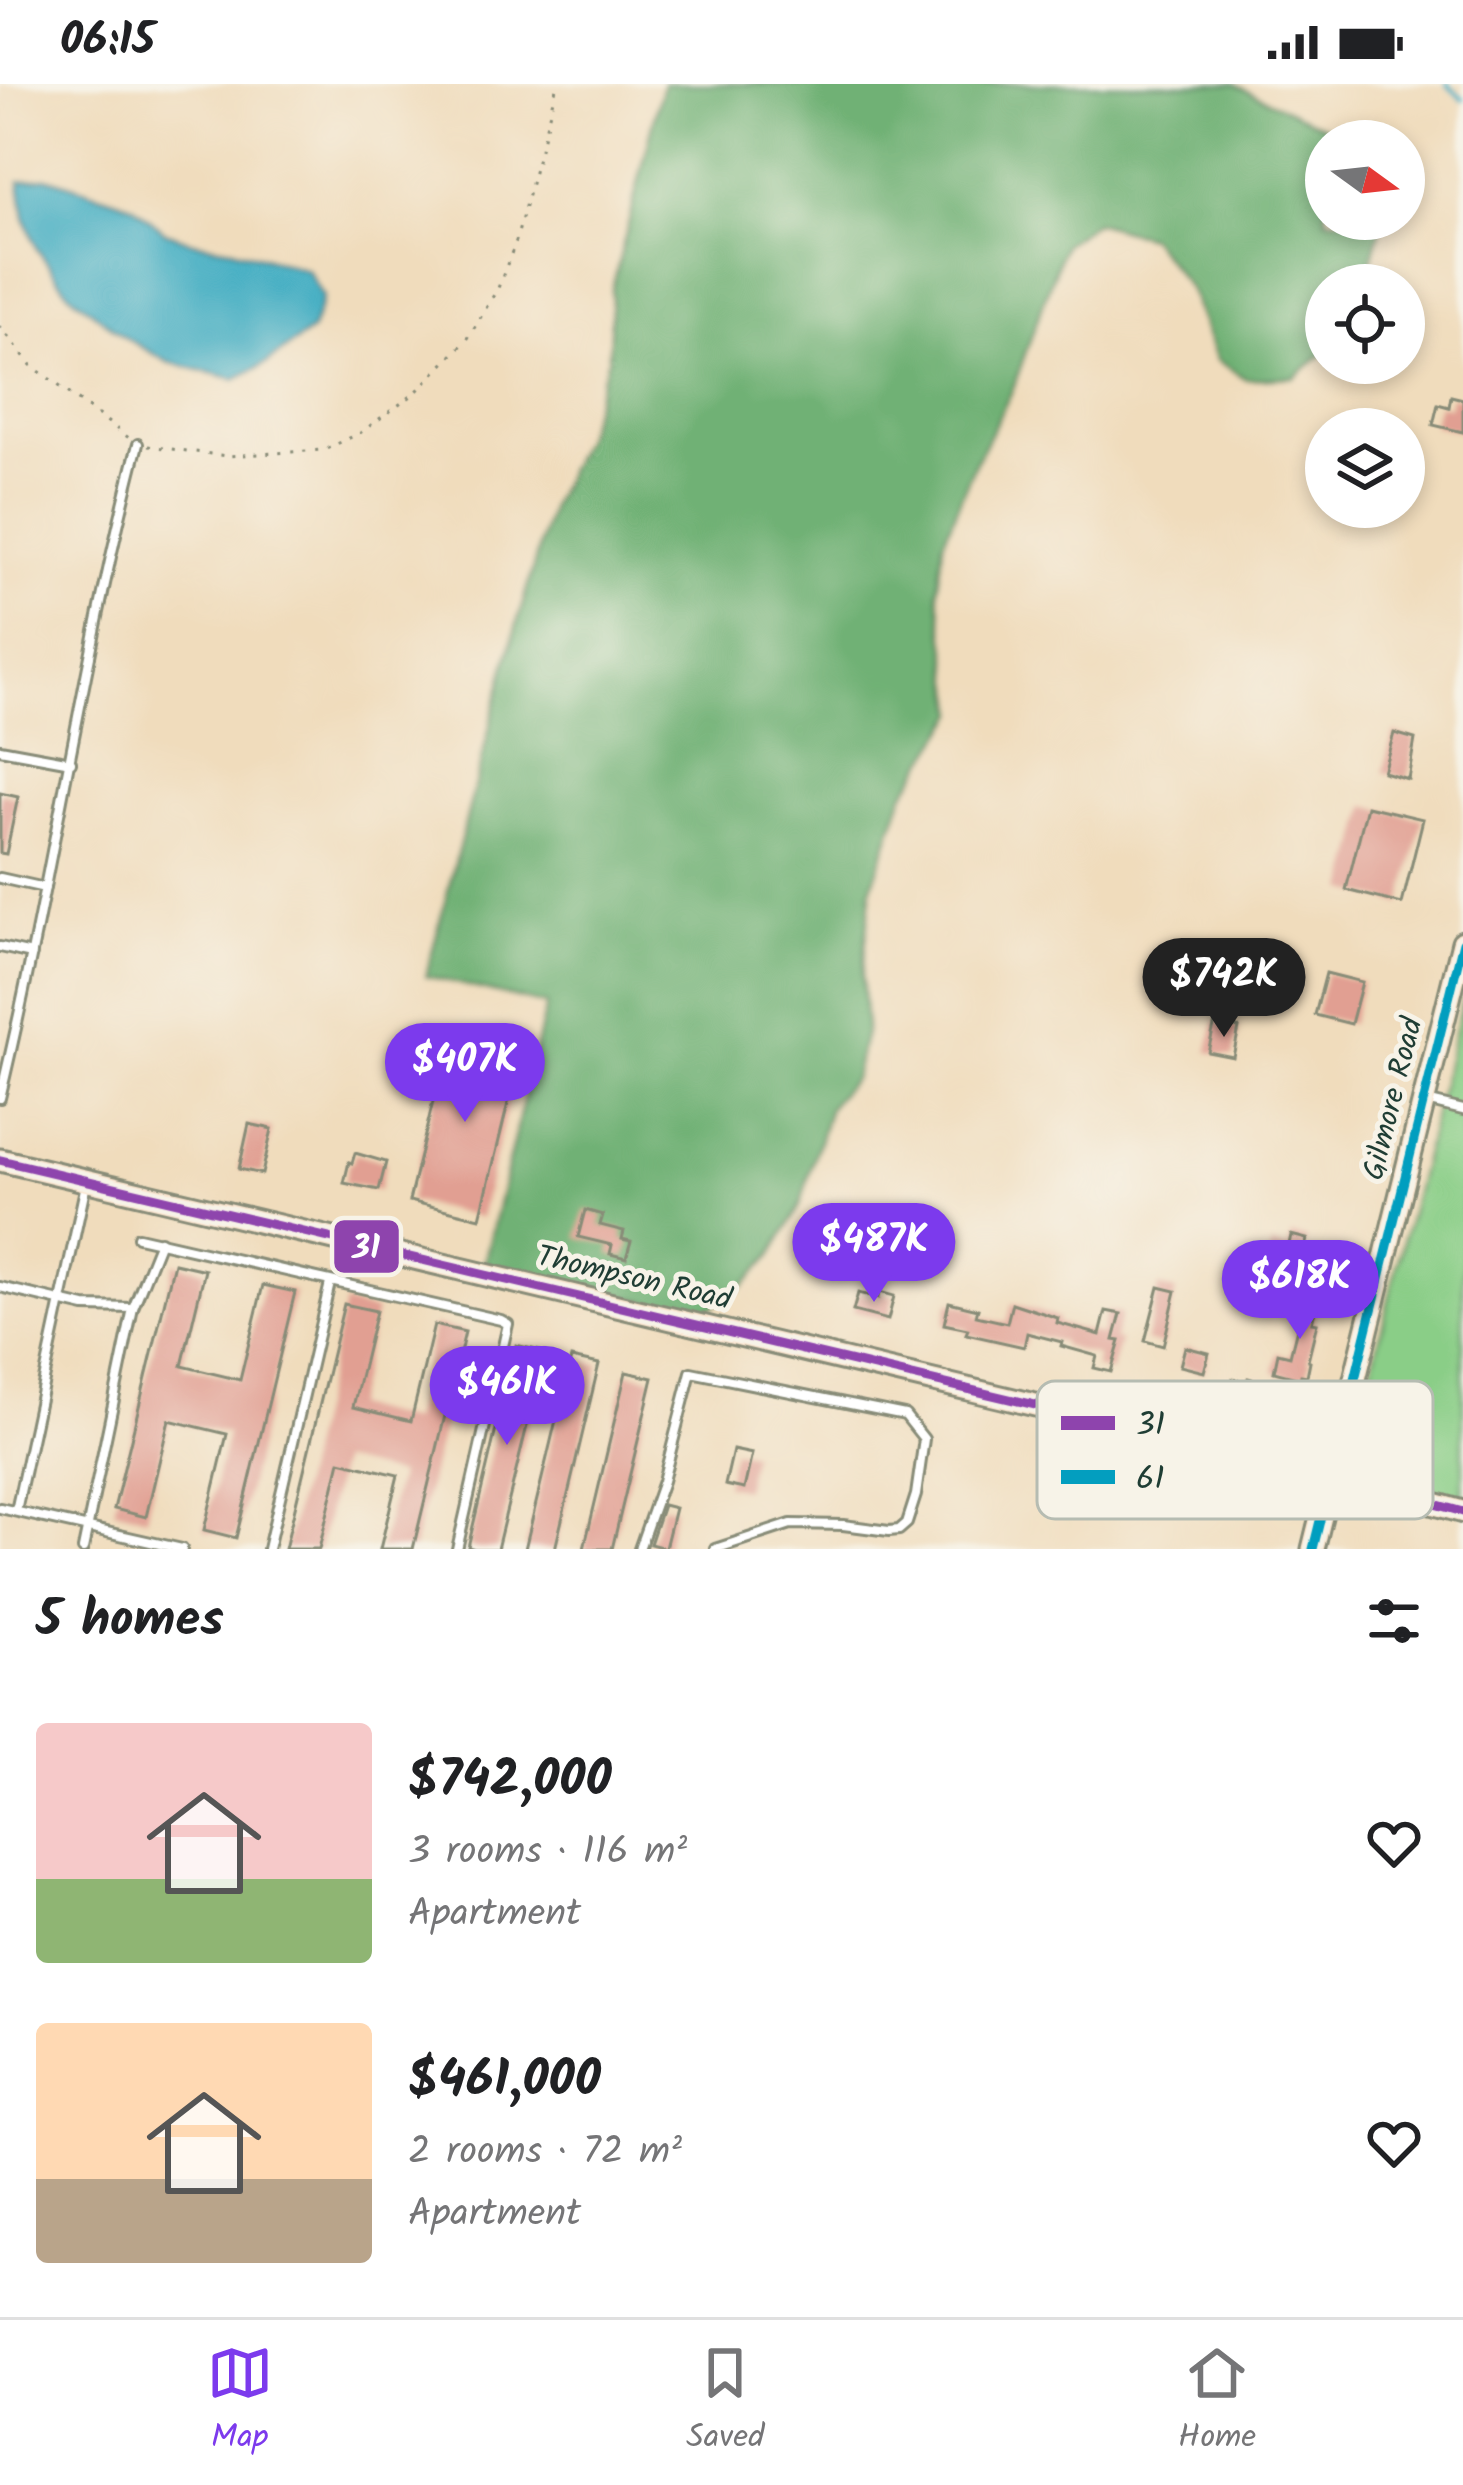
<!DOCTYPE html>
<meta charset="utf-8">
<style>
:root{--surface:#fff;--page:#f2f2f2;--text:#202124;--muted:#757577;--line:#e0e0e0;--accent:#7c3aed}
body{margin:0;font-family:Kalam,sans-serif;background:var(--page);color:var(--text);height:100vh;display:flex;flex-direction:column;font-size:45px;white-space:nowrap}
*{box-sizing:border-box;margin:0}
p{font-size:39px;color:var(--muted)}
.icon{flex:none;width:66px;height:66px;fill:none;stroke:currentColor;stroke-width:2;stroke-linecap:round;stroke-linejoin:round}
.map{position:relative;height:1465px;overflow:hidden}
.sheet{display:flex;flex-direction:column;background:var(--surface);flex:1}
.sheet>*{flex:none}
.needle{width:78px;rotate:105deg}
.fabs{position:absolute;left:1305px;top:36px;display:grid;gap:24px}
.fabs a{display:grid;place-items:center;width:120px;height:120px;border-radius:50%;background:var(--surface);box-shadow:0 6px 18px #0003;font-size:60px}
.price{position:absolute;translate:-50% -102px;padding:0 27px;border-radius:42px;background:var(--accent);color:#fff;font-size:39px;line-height:78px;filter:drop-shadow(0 3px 6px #0008)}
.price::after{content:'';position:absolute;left:50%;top:72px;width:36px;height:27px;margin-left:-18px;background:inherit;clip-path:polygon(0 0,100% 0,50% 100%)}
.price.current{background:#222;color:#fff}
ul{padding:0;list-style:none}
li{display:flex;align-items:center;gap:36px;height:300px;padding:0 36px}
li span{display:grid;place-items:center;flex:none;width:336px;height:240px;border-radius:12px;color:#555}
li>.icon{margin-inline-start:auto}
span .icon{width:144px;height:144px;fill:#fffc;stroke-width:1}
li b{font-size:51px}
h2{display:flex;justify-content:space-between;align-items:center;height:144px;padding:0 36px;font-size:51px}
.status{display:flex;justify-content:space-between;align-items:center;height:84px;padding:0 60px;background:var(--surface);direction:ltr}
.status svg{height:33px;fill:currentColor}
.menu{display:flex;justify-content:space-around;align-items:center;height:168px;border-top:3px solid var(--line);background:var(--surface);font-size:33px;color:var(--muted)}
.menu a{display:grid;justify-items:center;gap:6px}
.menu .current{color:var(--accent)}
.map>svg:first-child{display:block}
.green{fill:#8ace87;stroke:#54865e;stroke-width:3}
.forest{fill:#6fb174;stroke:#477754;stroke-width:3}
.water{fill:#44aec3;stroke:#32767c;stroke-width:3}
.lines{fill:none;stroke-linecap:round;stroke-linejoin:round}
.stream{stroke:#44aec3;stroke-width:4.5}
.building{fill:#e19f92}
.service-casing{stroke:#888c78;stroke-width:14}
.secondary-casing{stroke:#888c78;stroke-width:27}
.path{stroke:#888c78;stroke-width:3;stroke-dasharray:3 9;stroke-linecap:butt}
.service{stroke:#fff;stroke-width:8}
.secondary{stroke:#fbe5cf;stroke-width:21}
.bus-1-casing{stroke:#f7f3e8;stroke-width:18}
.bus-2-casing{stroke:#f7f3e8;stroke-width:18}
.bus-1{stroke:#8e44ad;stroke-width:9}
.bus-2{stroke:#039ebf;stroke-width:9}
.labels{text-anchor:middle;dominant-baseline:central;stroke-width:10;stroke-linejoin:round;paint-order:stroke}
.street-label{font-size:30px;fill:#1f3d34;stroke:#f7f3e8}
.key{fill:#f7f3e8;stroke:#b6bcb2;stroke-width:3}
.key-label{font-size:33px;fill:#1f3d34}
.line-badge{stroke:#f7f3e8;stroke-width:4.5}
.badge-label{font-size:33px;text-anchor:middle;font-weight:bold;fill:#fff}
</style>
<div class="status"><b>06:15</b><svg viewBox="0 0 49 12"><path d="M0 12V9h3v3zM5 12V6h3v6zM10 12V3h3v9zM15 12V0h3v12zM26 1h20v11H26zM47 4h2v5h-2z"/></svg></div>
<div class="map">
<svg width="1463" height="1465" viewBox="0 0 1463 1465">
<rect width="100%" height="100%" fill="#f7f3e8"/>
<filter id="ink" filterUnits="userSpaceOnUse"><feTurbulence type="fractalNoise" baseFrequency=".00833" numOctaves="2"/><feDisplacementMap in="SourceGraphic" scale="24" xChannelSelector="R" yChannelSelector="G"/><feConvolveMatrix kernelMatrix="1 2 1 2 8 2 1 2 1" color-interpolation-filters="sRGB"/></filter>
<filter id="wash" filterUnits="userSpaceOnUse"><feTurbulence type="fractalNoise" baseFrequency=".004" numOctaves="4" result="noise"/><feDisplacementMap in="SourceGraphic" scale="48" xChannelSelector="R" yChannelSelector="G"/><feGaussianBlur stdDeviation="2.7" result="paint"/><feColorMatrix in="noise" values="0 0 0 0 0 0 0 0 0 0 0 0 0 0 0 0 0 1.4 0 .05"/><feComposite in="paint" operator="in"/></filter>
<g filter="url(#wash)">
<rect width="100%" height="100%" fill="#f0dcbc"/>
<path class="green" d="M1463,913V1415L1348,1382Z"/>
<path class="forest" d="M663,0H1233L1336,48L1345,57H1326V135H1383L1365,201H1326V268L1294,293L1246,295L1217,276L1189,205L1149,153L1095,138L1064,160L1012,307L975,379L943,458L938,508L957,629L904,710L872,802L862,891L866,944L854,993L829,1023L800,1122L771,1172L744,1201L702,1230L484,1180L546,921L426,892L511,561L551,421L584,352L609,272L612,205Z"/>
<path class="water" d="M46,93L133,121L165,148L193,158L232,164L307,186L323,213L312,246L267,279L235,295L168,278L126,254L68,208L37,165L25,134L20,97Z"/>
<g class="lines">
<path class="stream" d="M1447,0L1463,15"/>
</g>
<g id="blocks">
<g class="building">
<path d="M1451,312L1463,315V348L1433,341L1438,320L1449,323Z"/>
<path d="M1394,649L1415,655L1408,695L1383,688Z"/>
<path d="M0,709L18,713L6,770L0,769Z"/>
<path d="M1367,722L1423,735L1402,820L1346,806Z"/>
<path d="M1326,889L1362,898L1351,940L1315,931Z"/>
<path d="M1215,938L1239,944L1233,973L1208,968Z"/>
<path d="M450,948L521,966L480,1134L409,1117Z"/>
<path d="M249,1040L272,1045L262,1090L239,1085Z"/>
<path d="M355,1069L386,1078L379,1106L344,1099L349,1078L352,1079Z"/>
<path d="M585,1126L603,1131L600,1141L624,1147L622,1155L631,1157L626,1174L610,1170L612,1161L578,1153Z"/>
<path d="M1291,1151L1307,1155L1298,1191L1265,1182L1271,1161L1288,1165Z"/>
<path d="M174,1179L205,1186L182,1282L240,1296L263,1201L295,1208L236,1454L204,1446L227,1350L169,1336L146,1433L114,1425Z"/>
<path d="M1159,1203L1176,1207L1163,1262L1145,1257Z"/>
<path d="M879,1208L894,1212L888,1236L853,1227L858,1209L878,1214Z"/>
<path d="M1300,1211L1318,1215L1312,1238L1317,1239L1308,1276L1310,1277L1307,1292L1301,1291L1300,1295L1274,1288L1278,1269L1290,1272L1301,1228L1297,1227Z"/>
<path d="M949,1218L978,1225L976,1232L1007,1239L1012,1219L1058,1234L1057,1239L1100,1251L1106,1227L1121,1230L1114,1256L1120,1257L1111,1288L1094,1284L1097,1272L1061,1262L1062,1258L1027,1249L1024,1263L966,1250L968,1245L944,1240Z"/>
<path d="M344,1220L376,1227L353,1323L411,1337L434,1241L465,1248L413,1465H380L398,1391L340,1377L319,1465H285Z"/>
<path d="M516,1261L545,1268L497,1465H475L468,1463Z"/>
<path d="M1185,1263L1209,1269L1204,1288L1180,1282Z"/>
<path d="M571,1274L599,1280L555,1465H525Z"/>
<path d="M626,1288L653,1294L612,1465H584Z"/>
<path d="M1248,1294L1266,1299L1260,1326L1228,1318L1233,1295L1247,1298Z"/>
<path d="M733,1366L752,1370L744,1405L725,1401Z"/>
<path d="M663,1421L675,1424L665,1464L650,1460Z"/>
</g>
</g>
</g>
<g filter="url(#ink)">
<use href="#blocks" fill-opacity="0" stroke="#888c78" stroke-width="3"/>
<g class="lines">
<g class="service-casing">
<g id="service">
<path d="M0,665L71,678"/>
<path d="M0,794L45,804"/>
<path d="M0,863L32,870"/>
<path d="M0,1014C52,797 82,576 138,360"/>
<path d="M1426,1017L1463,1026"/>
<path d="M138,1153L501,1236L508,1240L457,1465"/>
<path d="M0,1203L85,1223L133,1224"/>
<path d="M0,1424L182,1465"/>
<path d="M16,1427L86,1100"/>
<path d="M83,1465L133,1224L160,1157"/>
<path d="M268,1465L330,1199"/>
<path d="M639,1465L663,1397L691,1288L905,1331L924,1355L916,1411L907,1439L899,1446L889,1447L843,1441L791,1440L715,1465"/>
</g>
</g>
<g class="secondary-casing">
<g id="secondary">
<path d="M0,1076L1331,1391L1463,1428"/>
<path d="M1313,1465L1463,858"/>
</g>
</g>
<g class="path">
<path d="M0,242L31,281L129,354"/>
<path d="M148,362L227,372L324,366L360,349L414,310L467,256L498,204L516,157L557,0"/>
</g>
<use href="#service" class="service"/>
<use href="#secondary" class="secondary"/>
<g class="bus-1-casing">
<path id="bus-1" d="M0,1076L1331,1391L1463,1428"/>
</g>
<g class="bus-2-casing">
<path id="bus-2" d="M1313,1465L1463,858"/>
</g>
<use href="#bus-1" class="bus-1"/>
<use href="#bus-2" class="bus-2"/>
</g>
</g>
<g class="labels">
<g class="street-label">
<text transform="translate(1394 1015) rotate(-76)">Gilmore Road</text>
<text transform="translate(634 1195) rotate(13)">Thompson Road</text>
</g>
</g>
<rect x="1037" y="1297" width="396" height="138" rx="18" class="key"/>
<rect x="1061" y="1332" width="54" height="14" fill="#8e44ad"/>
<rect x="1061" y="1386" width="54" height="14" fill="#039ebf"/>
<g class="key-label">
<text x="1136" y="1351">31</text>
<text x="1136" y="1405">61</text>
</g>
<rect class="line-badge" x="332" y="1134" width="69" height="57" rx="12" fill="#8e44ad"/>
<g class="badge-label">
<text x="366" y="1174">31</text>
</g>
</svg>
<div class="fabs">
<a><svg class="needle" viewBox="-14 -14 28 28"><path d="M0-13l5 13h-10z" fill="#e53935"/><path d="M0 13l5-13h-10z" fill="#757577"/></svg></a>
<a><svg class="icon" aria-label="locate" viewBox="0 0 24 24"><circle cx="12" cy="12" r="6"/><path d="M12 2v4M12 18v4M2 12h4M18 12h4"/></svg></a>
<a><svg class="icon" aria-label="layers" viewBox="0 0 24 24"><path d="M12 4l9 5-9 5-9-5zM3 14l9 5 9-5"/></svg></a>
</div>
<b class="price current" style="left:1224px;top:956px">$742K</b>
<b class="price" style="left:465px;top:1041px">$407K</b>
<b class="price" style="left:874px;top:1221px">$487K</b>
<b class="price" style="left:1300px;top:1258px">$618K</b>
<b class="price" style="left:507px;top:1364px">$461K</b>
</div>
<section class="sheet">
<h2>5 homes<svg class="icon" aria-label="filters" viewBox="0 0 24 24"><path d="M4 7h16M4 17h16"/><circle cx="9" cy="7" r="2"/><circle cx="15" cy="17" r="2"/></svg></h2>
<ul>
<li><span style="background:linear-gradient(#f6c9c9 65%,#8fb573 0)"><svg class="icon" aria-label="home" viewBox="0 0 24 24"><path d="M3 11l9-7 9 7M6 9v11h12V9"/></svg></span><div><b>$742,000</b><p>3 rooms · 116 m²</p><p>Apartment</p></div><svg class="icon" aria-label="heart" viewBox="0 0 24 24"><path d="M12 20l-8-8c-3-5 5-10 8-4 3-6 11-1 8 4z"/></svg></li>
<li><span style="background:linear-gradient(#ffd9b3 65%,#b9a48a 0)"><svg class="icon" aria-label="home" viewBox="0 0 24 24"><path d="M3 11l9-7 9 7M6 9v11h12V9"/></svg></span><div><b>$461,000</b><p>2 rooms · 72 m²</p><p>Apartment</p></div><svg class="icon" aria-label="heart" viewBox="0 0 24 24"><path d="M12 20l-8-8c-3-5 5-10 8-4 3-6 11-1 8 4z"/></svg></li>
</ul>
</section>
<nav class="menu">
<a class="current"><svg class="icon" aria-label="map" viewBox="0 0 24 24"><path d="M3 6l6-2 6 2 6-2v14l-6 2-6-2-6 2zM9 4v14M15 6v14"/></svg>Map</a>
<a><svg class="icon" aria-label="saved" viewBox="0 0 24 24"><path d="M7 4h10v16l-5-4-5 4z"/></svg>Saved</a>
<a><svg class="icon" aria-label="home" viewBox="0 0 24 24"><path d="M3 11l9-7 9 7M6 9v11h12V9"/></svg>Home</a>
</nav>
